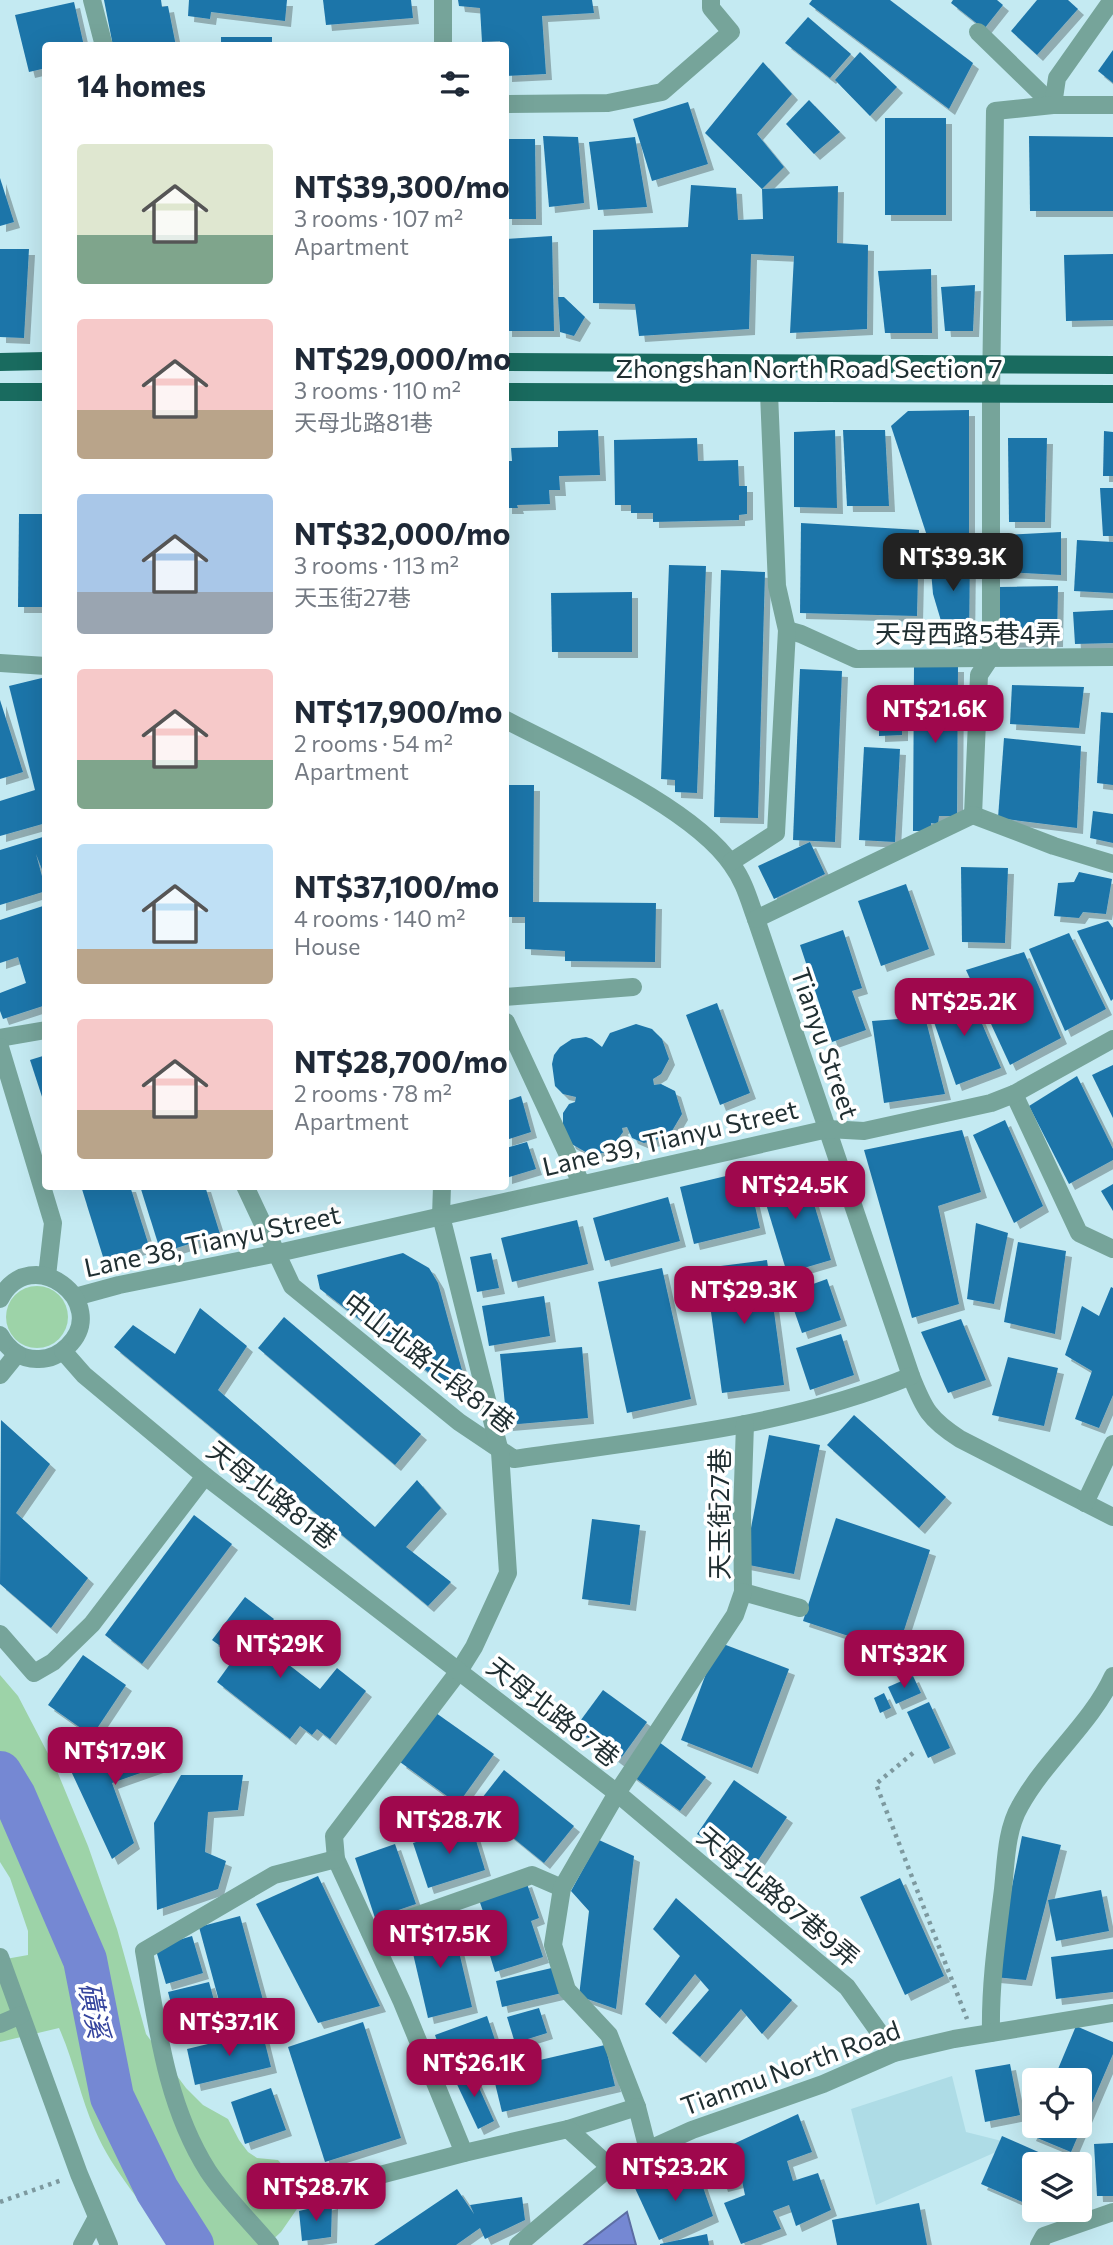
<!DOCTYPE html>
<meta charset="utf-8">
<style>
:root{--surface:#fff;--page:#f2f2f3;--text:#1f2937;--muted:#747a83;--accent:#9f084d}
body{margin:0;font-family:Commissioner,"Noto Sans TC",sans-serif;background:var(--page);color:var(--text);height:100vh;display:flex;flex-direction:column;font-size:26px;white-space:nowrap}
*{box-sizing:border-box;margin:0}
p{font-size:23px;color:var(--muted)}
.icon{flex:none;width:38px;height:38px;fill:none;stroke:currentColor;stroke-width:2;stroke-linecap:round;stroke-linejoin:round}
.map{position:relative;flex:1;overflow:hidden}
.details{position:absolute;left:42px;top:42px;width:467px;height:1148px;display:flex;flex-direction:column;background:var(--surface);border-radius:7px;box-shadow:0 7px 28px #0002}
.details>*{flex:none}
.controls{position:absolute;left:1022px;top:2068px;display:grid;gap:14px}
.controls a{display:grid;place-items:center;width:70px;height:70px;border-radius:7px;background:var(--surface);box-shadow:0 7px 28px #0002;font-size:35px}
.price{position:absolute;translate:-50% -60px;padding:0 16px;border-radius:14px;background:var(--accent);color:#fff;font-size:23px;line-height:46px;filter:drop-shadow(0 2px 4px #0008)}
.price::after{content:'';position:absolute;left:50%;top:42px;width:21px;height:16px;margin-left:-10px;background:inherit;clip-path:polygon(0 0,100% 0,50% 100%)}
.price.on{background:#222;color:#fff}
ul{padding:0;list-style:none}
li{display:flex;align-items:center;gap:21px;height:175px;padding:0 35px}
li span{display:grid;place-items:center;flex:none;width:196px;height:140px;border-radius:7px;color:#555}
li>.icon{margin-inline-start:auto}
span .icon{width:84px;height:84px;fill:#fffc;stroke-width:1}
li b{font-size:30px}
h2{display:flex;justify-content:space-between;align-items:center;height:84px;padding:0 35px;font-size:30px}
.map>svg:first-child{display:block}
.built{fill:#aedce6}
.green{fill:#9dd3a8}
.water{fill:#7588d3;stroke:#5c6da3;stroke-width:2}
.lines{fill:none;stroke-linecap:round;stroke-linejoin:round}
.river{stroke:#7588d3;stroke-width:44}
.building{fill:#1d74a9;filter:url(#shadow)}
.path{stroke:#7d999f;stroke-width:4.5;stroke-dasharray:3.5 5;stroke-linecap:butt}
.minor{stroke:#76a49a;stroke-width:18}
.major{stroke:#196b5f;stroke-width:18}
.labels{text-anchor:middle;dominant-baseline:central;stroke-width:7;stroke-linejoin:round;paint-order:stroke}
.street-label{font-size:26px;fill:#202f32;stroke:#fff}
.water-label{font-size:28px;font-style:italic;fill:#36459e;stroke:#fff}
</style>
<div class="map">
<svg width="1113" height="2245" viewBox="0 0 1113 2245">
<defs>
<filter id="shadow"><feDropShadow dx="6" dy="6" stdDeviation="0" flood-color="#0004"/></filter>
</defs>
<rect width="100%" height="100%" fill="#c4eaf2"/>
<path class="built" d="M952,2076L966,2132L1014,2144L876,2205L851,2109Z"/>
<g class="green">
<circle cx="37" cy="1317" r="31"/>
<path d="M0,1675L18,1696L57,1771L88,1846L117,1929L146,2034L186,2088L203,2105L228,2119L239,2140L248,2152L257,2158L278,2160L291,2175L299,2206L281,2232L267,2245H174C146,2208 113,2172 95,2130C80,2097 74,2061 59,2028L0,2042V1960L28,1955V1931L10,1878L0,1862Z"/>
</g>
<path class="water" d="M627,2212L636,2245H584Z"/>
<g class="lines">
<path class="river" d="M0,1773L14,1796L85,1960L112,2097L157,2190L192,2245"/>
</g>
<g class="building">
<path d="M104,0H161L162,7L168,6L176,46H113Z"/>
<path d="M189,0H287L285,21L211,12L210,19L188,16Z"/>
<path d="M323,0H411L413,18L326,25Z"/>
<path d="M458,0H592L594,13L542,16L546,74L506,76V46H501L500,41L482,42L480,8L459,6Z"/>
<path d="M812,0H890L973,63L949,109L809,4Z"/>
<path d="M953,0H997L1003,5L984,29L951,3Z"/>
<path d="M1037,0H1068L1078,9L1037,55L1011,31Z"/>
<path d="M74,2L84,46H46V68L29,72L15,15Z"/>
<path d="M808,17L851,54L830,78L785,43Z"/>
<rect x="221" y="37" width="51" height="9"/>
<path d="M1113,50V83L1098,71Z"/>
<path d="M860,52L897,87L870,116L835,80Z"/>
<path d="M763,62L792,94L757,134L784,167L762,189L705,133Z"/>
<path d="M809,100L840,132L814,154L786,124Z"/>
<path d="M688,102L708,164L652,181L633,119Z"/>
<rect x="885" y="118" width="61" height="97"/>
<path d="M543,136L578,137L584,203L549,207Z"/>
<path d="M1029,136L1113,137V211H1030Z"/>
<path d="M635,137L647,207L598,210L589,142Z"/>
<path d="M506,139H535L536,219H506Z"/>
<path d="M0,178L14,222L0,226Z"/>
<path d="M691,185L736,188L738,220L763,219L762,189L838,186L837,243L868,245L867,329L790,333L794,256L751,254L749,329L639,336L635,304L593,303V230L688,227Z"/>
<path d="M552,236L554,331H506V239Z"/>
<path d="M0,249H29L24,338L0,337Z"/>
<path d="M1113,254V320L1066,321L1064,255Z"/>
<path d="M931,269L932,333H885L878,271Z"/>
<path d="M975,285L973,331H945L941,287Z"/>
<path d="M558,297H564L585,317L574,336L560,332Z"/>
<path d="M969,410V543L930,545L891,426L908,411Z"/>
<path d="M598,430L600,475L559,476L560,490H549L550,504L517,505L518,508H506V461H512L511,448L558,447V431Z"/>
<path d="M835,430L837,508L794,507V432Z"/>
<path d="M843,430H885L889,506H847Z"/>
<path d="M1104,431L1113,432V476H1103Z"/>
<path d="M697,438L698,461L738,460L739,486H747V514L739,515V520L653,522V513H631V505H615L614,440Z"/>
<path d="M1008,438H1047L1045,522H1009Z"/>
<path d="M1100,488H1113V536H1103Z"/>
<path d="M19,514H46V607H18Z"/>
<path d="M801,523L919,530L917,616L800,613Z"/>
<path d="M1061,532V575L1005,572L1004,535Z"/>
<path d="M1077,540L1113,542V593L1074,591Z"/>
<path d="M970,551L969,641H947L933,594L930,559L940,553Z"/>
<path d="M669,565L706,566L697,793L675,792V780L661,779Z"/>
<path d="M721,570L765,572L758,818L714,817Z"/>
<path d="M1058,586L1057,641L1001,642L998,587Z"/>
<path d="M632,592V652H552L551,593Z"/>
<path d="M1113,610V643L1075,644L1073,612Z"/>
<path d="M914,666H958L957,816H939L938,824L931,823V831H913Z"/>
<path d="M800,669L842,671L835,842L793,840Z"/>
<path d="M46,677V823L0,836V801L35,790L9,686Z"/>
<path d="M1012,685L1084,687L1079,728L1010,724Z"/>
<path d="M879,689L902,690V735L879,736Z"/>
<path d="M0,700L23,772L0,779Z"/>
<path d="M1101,712L1113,713V785L1097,783Z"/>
<path d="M1004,738L1081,746L1077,828L998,818Z"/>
<path d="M864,747L900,749L895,842L859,840Z"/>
<path d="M506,785H534L533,902L656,903L655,962L565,961V951L525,949V917H506Z"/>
<path d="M1093,811L1113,814V843L1090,838Z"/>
<path d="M46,836V871L43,872L36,854L46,891L0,905V850Z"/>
<path d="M810,842L825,874L774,899L758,866Z"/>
<path d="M961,867L1008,868L1005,943L962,942Z"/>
<path d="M1079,872L1112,879L1106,914L1083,912L1079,918L1054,916L1058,883L1074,882Z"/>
<path d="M906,884L929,949L881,966L858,901Z"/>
<path d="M46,905V1005L3,1019L0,1011V993L26,983L18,957L0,963V920Z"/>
<path d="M1108,921L1113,928V999L1111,1001L1077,931Z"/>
<path d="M843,930L862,988L852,991L866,1030L832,1042L800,945Z"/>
<path d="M1069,933L1106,1009L1065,1031L1029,949Z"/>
<path d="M1024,952L1061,1038L1010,1065L966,970Z"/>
<path d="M968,991L1001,1068L956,1085L928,1005Z"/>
<path d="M717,1003L750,1093L720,1105L686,1015Z"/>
<path d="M925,1017L945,1094L884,1103L872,1021Z"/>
<path d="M636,1024L652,1029L662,1039L669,1059L661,1074L653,1079L654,1085L661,1084L675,1091L682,1114L669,1136L644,1143L632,1138L627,1127L622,1128L623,1132L610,1150L597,1155L589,1154L570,1143L563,1127V1113L569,1104L575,1102L576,1097L563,1094L555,1086L552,1064L554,1055L560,1047L572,1039L586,1037L592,1039L602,1047L610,1033Z"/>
<path d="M46,1055V1106H45L30,1060Z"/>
<path d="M1113,1065V1118L1092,1075Z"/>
<path d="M1077,1076L1113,1149V1160L1069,1184L1029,1106Z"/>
<path d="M521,1096L531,1132L506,1140V1101Z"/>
<path d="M1005,1120L1043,1206L1014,1223L973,1135Z"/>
<path d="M962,1130L981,1192L938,1206L959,1304L912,1318L864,1150Z"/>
<path d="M527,1142L536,1169L506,1178V1148Z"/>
<path d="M803,1168L831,1260L787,1273L759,1181Z"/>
<path d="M747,1171L760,1228L694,1244L680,1187Z"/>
<path d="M1113,1184V1211L1101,1191Z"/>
<path d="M81,1186H130L149,1246L104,1260Z"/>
<path d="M140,1186H205L220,1234L161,1253Z"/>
<path d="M668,1197L680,1241L605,1261L593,1218Z"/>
<path d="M577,1220L588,1264L512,1282L501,1238Z"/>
<path d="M976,1223L1008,1233L994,1304L967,1299Z"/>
<path d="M1018,1242L1066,1251L1055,1334L1004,1322Z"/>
<path d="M403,1253L429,1268L438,1283L469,1396L463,1399L320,1289L317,1275Z"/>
<path d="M491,1253L499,1288L477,1292L470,1257Z"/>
<path d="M767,1260L784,1385L722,1393L705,1268Z"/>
<path d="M662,1268L691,1399L627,1413L598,1282Z"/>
<path d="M827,1279L841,1320L802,1333L788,1293Z"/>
<path d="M1111,1287L1113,1288V1395L1099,1428L1075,1419L1092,1371L1065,1355L1082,1306L1099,1316Z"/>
<path d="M544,1296L550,1336L489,1346L482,1306Z"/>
<path d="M200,1308L247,1346L218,1390L375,1527L417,1480L441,1508L406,1547L451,1582L428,1606L114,1347L133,1325L175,1354Z"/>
<path d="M284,1317L421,1434L395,1465L258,1348Z"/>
<path d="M961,1319L986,1380L948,1393L921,1332Z"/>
<path d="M841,1334L854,1375L810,1390L796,1348Z"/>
<path d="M582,1347L588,1418L507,1425L500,1354Z"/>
<path d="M1008,1357L1058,1368L1044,1426L992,1415Z"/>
<path d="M854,1415L946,1497L919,1528L827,1445Z"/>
<path d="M1,1420L50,1464L16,1513L88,1578L51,1628L0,1584Z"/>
<path d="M769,1435L820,1445L794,1574L744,1564Z"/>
<path d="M194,1515L232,1544L142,1664L105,1635Z"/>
<path d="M836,1518L930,1550L897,1652L803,1621Z"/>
<path d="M592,1519L640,1525L630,1605L582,1599Z"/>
<path d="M245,1597L274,1619L257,1640L320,1689L337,1668L366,1691L330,1739L317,1729L312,1735L300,1726L290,1739L217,1682L230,1664L221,1657L226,1650L212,1640Z"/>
<path d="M718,1642L789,1669L752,1768L681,1740Z"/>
<path d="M83,1655L126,1685L92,1736L48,1705Z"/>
<path d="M913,1676L921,1693L896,1704L888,1687Z"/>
<path d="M603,1690L647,1722L619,1761L575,1728Z"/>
<path d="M884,1693L891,1708L880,1713L874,1698Z"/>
<path d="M929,1702L950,1748L928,1758L907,1712Z"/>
<path d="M436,1713L494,1754L458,1804L400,1762Z"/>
<path d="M148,1731L166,1764L112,1783L134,1843L112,1859L71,1771Z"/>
<path d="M655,1739L706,1777L680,1811L630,1774Z"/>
<path d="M504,1770L574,1826L544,1863L475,1807Z"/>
<path d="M181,1775H243L238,1810L208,1812L205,1852L226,1861L218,1889L157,1910L154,1823Z"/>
<path d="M734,1780L787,1817L751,1871L697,1834Z"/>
<path d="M471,1824L485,1870L428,1888L413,1843Z"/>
<path d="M1022,1836L1061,1845L1026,1980L994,1977Z"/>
<path d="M599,1840L634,1856L616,2009L579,1996L589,1911L571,1891Z"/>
<path d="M395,1844L416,1904L375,1918L355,1858Z"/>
<path d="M318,1876L380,2006L318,2023L256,1904Z"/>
<path d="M900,1878L944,1976L905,1995L860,1897Z"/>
<path d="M526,1881L539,1918L531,1921L543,1957L495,1972L484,1936L491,1934L478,1897Z"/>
<path d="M1101,1890L1109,1931L1056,1941L1048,1900Z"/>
<path d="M676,1898L792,2000L762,2034L741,2009L700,2057L672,2033L709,1990L695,1974L660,2018L645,2004L680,1956L653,1929Z"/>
<path d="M240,1916L266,2011L225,2023L199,1927Z"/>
<path d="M452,1922L472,2007L428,2018L408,1932Z"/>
<path d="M192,1936L203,1973L166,1984L155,1947Z"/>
<path d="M1113,1949V1992L1056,1999L1051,1957Z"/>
<path d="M556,1967L562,1993L502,2007L496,1981Z"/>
<path d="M209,1982L218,2015L177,2026L168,1992Z"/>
<path d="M539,2008L547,2033L515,2043L507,2017Z"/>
<path d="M487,2016L498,2049L446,2067L435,2035Z"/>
<path d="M363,2022L401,2138L325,2162L288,2047Z"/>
<path d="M1076,2026L1113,2042V2054L1071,2152L1030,2135L1034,2126H1080V2081H1053Z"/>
<path d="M262,2031L271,2067L195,2085L187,2049Z"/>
<path d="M605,2045L615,2086L502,2112L492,2071Z"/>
<path d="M1010,2064L1020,2115L985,2122L975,2070Z"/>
<path d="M471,2070L494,2121L478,2129L454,2078Z"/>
<path d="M271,2088L286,2130L245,2144L231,2102Z"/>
<path d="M798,2114L812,2152L787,2161L793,2181L818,2173L831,2210L796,2226L789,2205L773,2211L781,2229L741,2244L724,2203L745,2195L742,2181L722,2186L712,2154Z"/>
<path d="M1002,2136L1061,2162L1060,2165H1034V2207L981,2184Z"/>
<path d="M1113,2143V2196H1097L1094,2144Z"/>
<path d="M697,2170L713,2216L659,2240L634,2186Z"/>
<path d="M457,2189L474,2214L470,2205L522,2197L525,2220L485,2239L480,2228L456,2245H374Z"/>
<path d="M332,2203L331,2237L302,2241L299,2211Z"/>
<path d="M919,2203L927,2245H837L832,2220Z"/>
<path d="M707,2234L709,2245H660V2244Z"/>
</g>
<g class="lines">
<g class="path">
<path d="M913,1753L876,1784L967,2019"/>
<path d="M0,2202L62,2180"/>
</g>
<g class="minor">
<path d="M92,0L104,46"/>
<path d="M443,0V46"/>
<path d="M978,32L1053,105"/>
<path d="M506,104L608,103L662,92L731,32L711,8V0"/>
<path d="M1053,105L1057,78L1112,0"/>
<path d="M787,630L801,634L856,659L1113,657"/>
<path d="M0,663L46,666"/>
<path d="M506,720C569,753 693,807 732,865C744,881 749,900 756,919L911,1376C924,1409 929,1419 960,1439L1113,1517"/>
<path d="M973,815L979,675L991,657V394L995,111L1053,105H1113"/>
<path d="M973,815L1054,846L1113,864"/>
<path d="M731,862L776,833L787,630L777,586L769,393"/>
<path d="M756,919L973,815"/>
<path d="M506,997L633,987"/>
<path d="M506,1022L581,1183"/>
<path d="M0,1038L46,1030"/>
<path d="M0,1047L53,1223L47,1276"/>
<path d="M1014,1094L1079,1233L1113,1249"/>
<path d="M245,1186L292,1286L459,1422L514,1459C644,1440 789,1427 911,1376"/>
<path d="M442,1186L441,1216L500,1452L508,1573L474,1647L459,1671L334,1836L336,1859L402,2002L464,2153"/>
<path d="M75,1297L119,1285L278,1253L828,1129L864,1131L991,1103L1014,1094L1113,1039"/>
<path d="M0,1299C31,1240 112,1303 68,1346C60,1354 50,1359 39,1359C22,1360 8,1350 0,1335"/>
<path d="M63,1351L84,1375L205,1476L617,1793L847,1987L894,2053"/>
<path d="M0,1375L17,1354"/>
<path d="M745,1424L742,1514L743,1592L800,1608"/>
<path d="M1085,1503L1113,1444"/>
<path d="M0,1634L34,1673L53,1662L92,1624L205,1476"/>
<path d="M370,1932L532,1875L562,1888"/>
<path d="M0,1957L79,2174L109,2245"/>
<path d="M0,2024L21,2015"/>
<path d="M991,2033C990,1984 997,1937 1003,1889C1006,1862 1006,1830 1020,1806C1046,1759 1091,1724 1113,1676"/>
<path d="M637,2107L609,2035L567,1990L553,1945L562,1888L617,1793L735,1615L743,1592"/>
<path d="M568,2129L637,2107L648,2150"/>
<path d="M315,2192L464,2153L568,2129L610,2167"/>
<path d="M82,2245L96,2219"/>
<path d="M270,2245C250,2221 225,2197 208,2171C166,2105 157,2025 144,1951L274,1875L336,1859"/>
<path d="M518,2245L610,2167L692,2130L823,2084L894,2053L954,2039L1113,2013"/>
<path d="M1039,2245L1044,2236L1113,2212"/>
</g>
<g class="major">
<path d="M0,362L46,361"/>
<path d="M506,362L1113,365"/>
<path d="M0,392H46"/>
<path d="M506,392L1113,394"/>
</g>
</g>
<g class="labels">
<g class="street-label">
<text x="809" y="367">Zhongshan North Road Section 7</text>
<text x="968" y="632">天母西路5巷4弄</text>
<text transform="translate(826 1043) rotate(71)">Tianyu Street</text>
<text transform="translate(670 1137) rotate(-13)">Lane 39, Tianyu Street</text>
<text transform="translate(212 1240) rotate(-12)">Lane 38, Tianyu Street</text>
<text transform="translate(430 1362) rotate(38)">中山北路七段81巷</text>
<text transform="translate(273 1494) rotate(38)">天母北路81巷</text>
<text transform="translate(718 1514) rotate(-90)">天玉街27巷</text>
<text transform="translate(554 1711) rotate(38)">天母北路87巷</text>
<text transform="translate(779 1896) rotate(40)">天母北路87巷9弄</text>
<text transform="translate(790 2067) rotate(-20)">Tianmu North Road</text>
</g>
<g class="water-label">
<text transform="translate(95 2010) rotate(79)">磺溪</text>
</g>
</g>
</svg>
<div class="controls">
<a><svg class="icon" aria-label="locate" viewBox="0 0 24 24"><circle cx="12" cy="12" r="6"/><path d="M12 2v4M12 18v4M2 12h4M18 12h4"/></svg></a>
<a><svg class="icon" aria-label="layers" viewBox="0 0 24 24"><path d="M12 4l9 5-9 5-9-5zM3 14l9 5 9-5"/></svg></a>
</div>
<b class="price on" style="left:953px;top:593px">NT$39.3K</b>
<b class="price" style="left:935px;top:745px">NT$21.6K</b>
<b class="price" style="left:964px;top:1038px">NT$25.2K</b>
<b class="price" style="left:795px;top:1221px">NT$24.5K</b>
<b class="price" style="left:744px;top:1326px">NT$29.3K</b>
<b class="price" style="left:280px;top:1680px">NT$29K</b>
<b class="price" style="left:904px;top:1690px">NT$32K</b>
<b class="price" style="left:115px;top:1787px">NT$17.9K</b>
<b class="price" style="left:449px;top:1856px">NT$28.7K</b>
<b class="price" style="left:440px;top:1970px">NT$17.5K</b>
<b class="price" style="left:229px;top:2058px">NT$37.1K</b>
<b class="price" style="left:474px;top:2099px">NT$26.1K</b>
<b class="price" style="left:675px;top:2203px">NT$23.2K</b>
<b class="price" style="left:316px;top:2223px">NT$28.7K</b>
<section class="details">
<h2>14 homes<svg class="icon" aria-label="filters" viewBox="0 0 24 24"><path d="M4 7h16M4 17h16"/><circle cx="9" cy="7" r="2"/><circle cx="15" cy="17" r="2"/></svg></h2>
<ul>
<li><span style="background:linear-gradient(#dfe7d0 65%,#7fa58c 0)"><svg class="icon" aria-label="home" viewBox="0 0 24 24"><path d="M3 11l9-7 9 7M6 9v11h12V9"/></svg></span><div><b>NT$39,300/mo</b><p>3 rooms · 107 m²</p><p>Apartment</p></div></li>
<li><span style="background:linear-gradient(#f6c9c9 65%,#b9a48a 0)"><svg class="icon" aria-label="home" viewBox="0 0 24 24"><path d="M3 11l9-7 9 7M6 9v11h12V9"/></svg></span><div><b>NT$29,000/mo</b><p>3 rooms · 110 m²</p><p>天母北路81巷</p></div></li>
<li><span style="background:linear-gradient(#a9c7e8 70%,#9aa5b1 0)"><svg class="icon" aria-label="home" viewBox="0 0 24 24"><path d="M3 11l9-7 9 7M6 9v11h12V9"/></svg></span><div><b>NT$32,000/mo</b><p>3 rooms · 113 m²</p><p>天玉街27巷</p></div></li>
<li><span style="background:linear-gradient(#f6c9c9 65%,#7fa58c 0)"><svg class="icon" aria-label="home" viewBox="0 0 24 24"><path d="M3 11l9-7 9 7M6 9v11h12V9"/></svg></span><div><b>NT$17,900/mo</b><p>2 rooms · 54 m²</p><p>Apartment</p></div></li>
<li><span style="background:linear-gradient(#bfe0f5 75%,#b9a48a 0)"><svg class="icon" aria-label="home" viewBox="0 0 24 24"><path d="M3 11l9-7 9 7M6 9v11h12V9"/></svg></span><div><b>NT$37,100/mo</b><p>4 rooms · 140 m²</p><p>House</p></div></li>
<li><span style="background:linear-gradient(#f6c9c9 65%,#b9a48a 0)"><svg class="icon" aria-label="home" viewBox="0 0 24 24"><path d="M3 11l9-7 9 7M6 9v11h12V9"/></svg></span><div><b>NT$28,700/mo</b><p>2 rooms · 78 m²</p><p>Apartment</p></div></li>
</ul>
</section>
</div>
